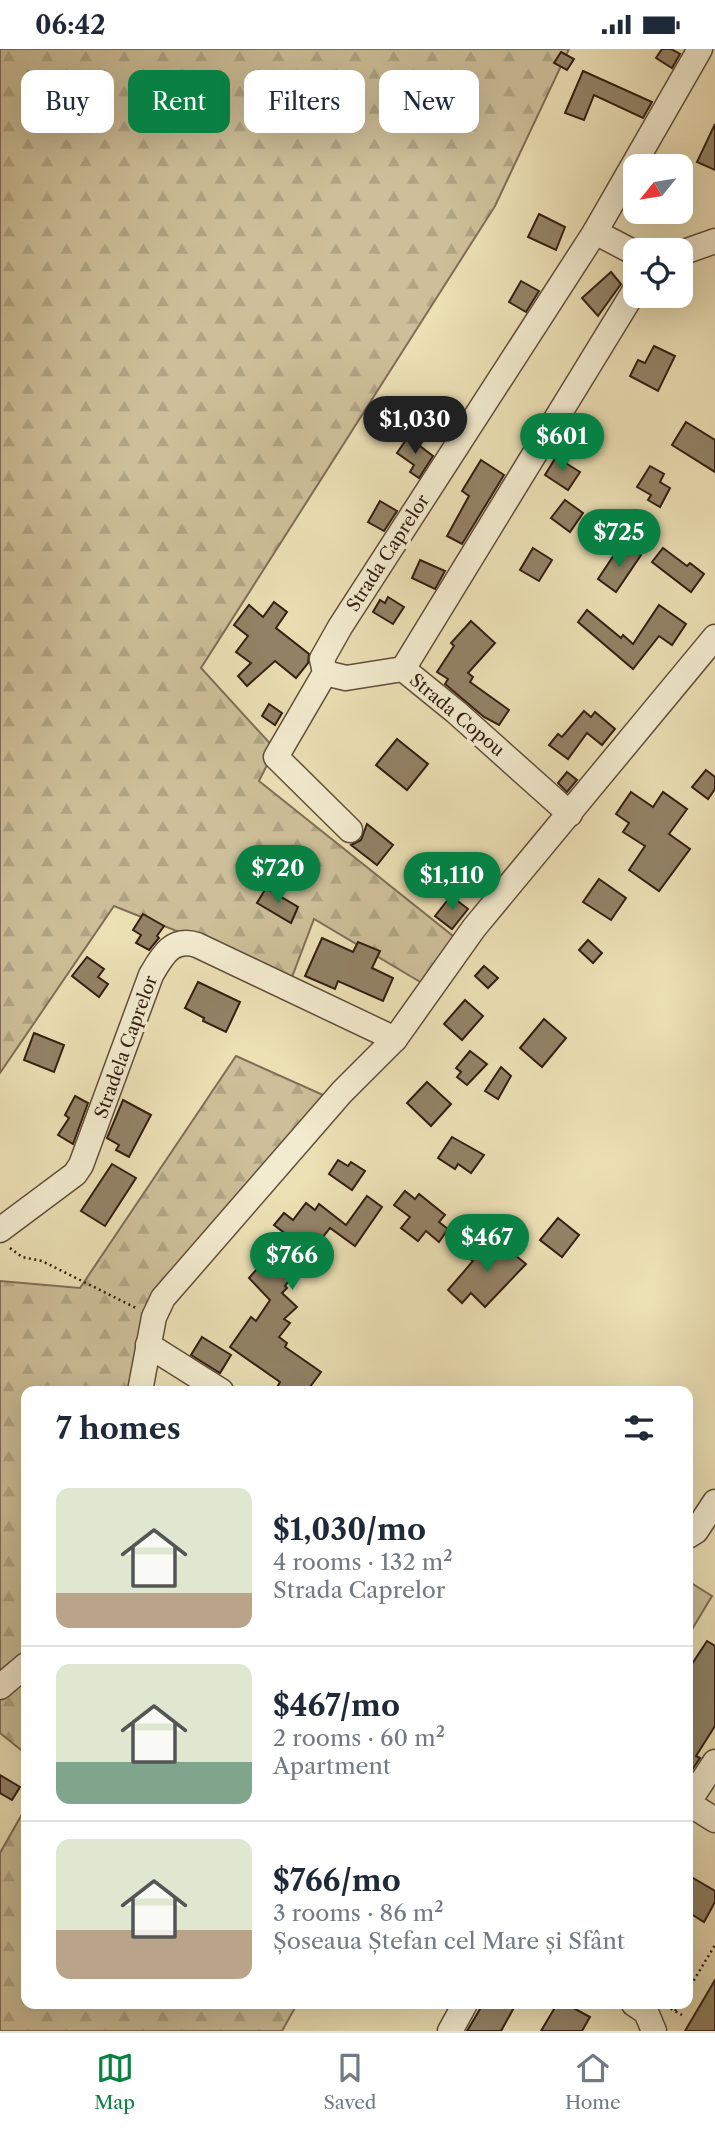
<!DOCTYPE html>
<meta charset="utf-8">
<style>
:root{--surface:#fff;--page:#f2f2f3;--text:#1f2937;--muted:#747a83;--line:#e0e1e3;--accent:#0b8043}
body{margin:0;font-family:"Libre Caslon Text",serif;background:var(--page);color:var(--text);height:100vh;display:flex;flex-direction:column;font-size:26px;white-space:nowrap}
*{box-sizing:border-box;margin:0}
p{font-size:23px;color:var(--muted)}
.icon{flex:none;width:38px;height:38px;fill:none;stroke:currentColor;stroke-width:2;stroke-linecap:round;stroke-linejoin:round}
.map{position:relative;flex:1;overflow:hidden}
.panel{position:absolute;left:21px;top:1337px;width:672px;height:623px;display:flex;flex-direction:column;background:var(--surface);border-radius:14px;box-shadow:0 7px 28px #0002}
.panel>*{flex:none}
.guide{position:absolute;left:21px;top:21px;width:674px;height:63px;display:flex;gap:14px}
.needle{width:46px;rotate:240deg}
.controls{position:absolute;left:623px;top:105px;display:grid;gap:14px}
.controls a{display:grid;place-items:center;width:70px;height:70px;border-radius:14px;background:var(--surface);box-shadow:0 7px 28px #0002;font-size:35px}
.price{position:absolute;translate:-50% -60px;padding:0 16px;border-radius:24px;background:var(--accent);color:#fff;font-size:23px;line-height:46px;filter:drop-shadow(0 2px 4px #0008)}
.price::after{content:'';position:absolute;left:50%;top:42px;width:21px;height:16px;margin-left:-10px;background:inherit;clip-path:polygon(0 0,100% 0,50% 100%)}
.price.on{background:#222;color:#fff}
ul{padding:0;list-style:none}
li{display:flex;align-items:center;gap:21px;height:175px;padding:0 35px}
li+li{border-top:2px solid var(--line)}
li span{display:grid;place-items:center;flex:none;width:196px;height:140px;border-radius:14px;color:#555}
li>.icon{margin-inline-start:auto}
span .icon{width:84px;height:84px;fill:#fffc;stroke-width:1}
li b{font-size:30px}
h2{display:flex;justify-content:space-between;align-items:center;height:84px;padding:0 35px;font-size:30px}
.chip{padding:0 24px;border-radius:14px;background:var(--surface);box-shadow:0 7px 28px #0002;font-size:24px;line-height:63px}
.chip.on{background:var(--accent);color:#fff}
.status{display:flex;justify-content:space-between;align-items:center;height:49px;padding:0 35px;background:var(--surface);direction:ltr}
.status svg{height:19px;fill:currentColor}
.tabs{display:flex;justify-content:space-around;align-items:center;height:98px;border-top:2px solid var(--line);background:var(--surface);font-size:19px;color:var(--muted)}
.tabs a{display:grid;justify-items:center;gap:4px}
.tabs .on{color:var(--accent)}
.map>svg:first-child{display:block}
.forest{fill:url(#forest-firs);stroke:#806e56;stroke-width:2}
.pitch{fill:#cdbf99;stroke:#806e56;stroke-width:2}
.building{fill:#938367;stroke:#331e12;stroke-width:2}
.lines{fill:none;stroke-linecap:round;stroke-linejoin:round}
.minor-casing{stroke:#614e3b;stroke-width:27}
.path{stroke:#331e12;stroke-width:2.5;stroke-dasharray:2 3.5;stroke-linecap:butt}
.minor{stroke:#f3ebcf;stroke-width:24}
.labels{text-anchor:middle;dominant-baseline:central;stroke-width:6;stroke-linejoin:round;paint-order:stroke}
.street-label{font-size:18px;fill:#331e12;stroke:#f3ebcf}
</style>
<div class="status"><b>06:42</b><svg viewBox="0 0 49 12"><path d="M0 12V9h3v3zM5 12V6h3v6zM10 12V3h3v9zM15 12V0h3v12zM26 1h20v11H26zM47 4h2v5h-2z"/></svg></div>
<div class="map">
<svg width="715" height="1982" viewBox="0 0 715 1982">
<defs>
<pattern id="forest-firs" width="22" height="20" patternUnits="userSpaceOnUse" patternTransform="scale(1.75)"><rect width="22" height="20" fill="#cdbf99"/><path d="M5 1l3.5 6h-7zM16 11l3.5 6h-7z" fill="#b0a483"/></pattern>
</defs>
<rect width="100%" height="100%" fill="#ece0b5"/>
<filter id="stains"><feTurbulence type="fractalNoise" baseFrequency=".00286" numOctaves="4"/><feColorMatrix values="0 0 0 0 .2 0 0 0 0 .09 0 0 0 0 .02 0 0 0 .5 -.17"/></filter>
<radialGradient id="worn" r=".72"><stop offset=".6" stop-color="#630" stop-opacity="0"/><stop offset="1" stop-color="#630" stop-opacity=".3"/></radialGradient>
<g class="forest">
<path d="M0,0H569L495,157L201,619L275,700L259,732L458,891L422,934L314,870L292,928L114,857L0,1024Z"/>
<path d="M236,1007L323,1046L141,1275L132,1342H26V1612L0,1632V1232L80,1239Z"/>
<path d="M26,1621V1705L0,1684V1642Z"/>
<path d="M26,1758V1955H297L282,1982H0V1804Z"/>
</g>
<path class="pitch" d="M688,1532L712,1547L688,1587Z"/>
<g class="building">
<path d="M662,0H671L680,5L672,19L656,9Z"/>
<path d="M561,3L574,10L567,21L554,14Z"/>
<path d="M583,22L652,53L643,69L594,46L584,71L565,64Z"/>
<path d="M715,75V121L697,113Z"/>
<path d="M539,165L565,178L556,201L528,188Z"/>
<path d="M611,223L621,235L598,267L582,249Z"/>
<path d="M521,232L539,242L526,263L509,253Z"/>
<path d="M654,297L675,307L658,342L630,327L638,311L645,314Z"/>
<path d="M686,373L715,391V423L672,396Z"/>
<path d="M408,388L433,407L419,429L410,423L414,416L397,404Z"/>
<path d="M556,408L580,423L568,441L545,426Z"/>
<path d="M481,411L504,426L462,495L447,487L469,447L462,442Z"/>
<path d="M650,417L664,425L660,433L670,439L660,458L648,451L651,446L637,438Z"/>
<path d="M565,451L583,464L570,483L551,469Z"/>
<path d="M380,452L397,462L384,482L368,473Z"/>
<path d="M628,497L641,506L616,543L598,530L616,503L621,507Z"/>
<path d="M533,499L552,511L539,532L520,521Z"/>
<path d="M663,499L687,517L690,514L704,525L691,543L652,513Z"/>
<path d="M420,511L445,522L435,540L412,529Z"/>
<path d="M388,548L404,558L393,575L373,563L380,551L385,554Z"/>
<path d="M274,553L287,563L276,579L309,605L308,614L296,629L275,612L247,637L238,627L251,614L236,603L248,587L234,576L249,556L263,568Z"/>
<path d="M659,556L686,575L672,596L659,587L633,620L578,573L587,561L621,589L623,586L633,595Z"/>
<path d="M471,572L495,594L468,624L473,628L470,633L509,661L499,676L484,668L445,635L448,630L437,623L454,597L451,594Z"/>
<path d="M269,655L282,664L275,676L262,667Z"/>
<path d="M584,662L591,668L595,663L615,680L602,696L587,684L568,710L549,696L558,685L562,688Z"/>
<path d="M397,690L428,715L407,741L376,716Z"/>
<path d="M706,721L715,728V740L708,750L692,738Z"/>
<path d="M567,723L577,731L567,743L558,734Z"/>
<path d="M631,743L653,758L663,743L687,760L669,785L690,800L659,842L629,821L645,797L623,783L629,774L616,765Z"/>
<path d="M367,775L393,796L377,816L351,796L361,791Z"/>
<path d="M599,830L626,849L611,871L583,853Z"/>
<path d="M266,839L298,858L291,874L257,854Z"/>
<path d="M451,847L468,860L452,880L435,867Z"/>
<path d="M143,865L164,877L157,887L159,889L149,901L136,894L141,886L133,881Z"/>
<path d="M322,889L353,903L358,893L380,902L372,919L393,929L383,952L338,932L335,940L305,927Z"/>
<path d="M588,891L602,904L593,914L579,901Z"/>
<path d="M87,908L104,920L98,928L108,935L99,948L72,927Z"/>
<path d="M484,917L498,929L488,939L475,927Z"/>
<path d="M198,933L240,953L226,983L203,972L204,969L185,959Z"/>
<path d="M465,951L483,967L462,991L444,975Z"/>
<path d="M544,970L566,989L542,1018L520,999Z"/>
<path d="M34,984L64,996L54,1023L24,1011Z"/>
<path d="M470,1002L487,1015L467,1036L457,1028L461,1023L456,1019Z"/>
<path d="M501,1018L511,1027L498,1050L485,1042Z"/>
<path d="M427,1033L451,1055L431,1077L407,1054Z"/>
<path d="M75,1047L88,1054L73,1095L58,1086L69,1069L65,1066Z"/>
<path d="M123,1051L151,1066L129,1108L116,1101L119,1096L107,1089Z"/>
<path d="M452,1088L484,1106L471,1124L458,1115L455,1120L438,1109Z"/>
<path d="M338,1111L348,1117L351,1113L365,1122L352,1141L329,1125Z"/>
<path d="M112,1115L136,1129L105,1177L81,1162Z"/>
<path d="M405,1142L415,1150L419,1145L445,1166L439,1173L448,1180L439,1193L426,1182L418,1192L401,1179L410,1168L394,1156Z"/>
<path d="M367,1147L382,1158L355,1197L330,1179L285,1237L287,1239L282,1244L297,1258L284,1270L290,1274L279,1288L287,1294L285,1298L321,1323L307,1342H275L280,1333L230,1298L251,1268L256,1272L270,1251L249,1229L287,1186L274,1176L284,1164L293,1171L306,1154L315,1161L319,1155L346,1176Z"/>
<path d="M558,1169L579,1186L562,1208L540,1191Z"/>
<path d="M485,1191L495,1199L499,1193L526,1215L485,1258L471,1244L462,1254L448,1241L473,1212L470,1210Z"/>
<path d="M202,1288L231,1306L220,1324L191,1306Z"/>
<path d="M707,1592L715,1597V1677L696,1707L700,1709L688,1727V1621Z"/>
<path d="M0,1726L20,1738L12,1751L0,1744Z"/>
<path d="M688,1826L715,1842V1853L704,1873L688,1863Z"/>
<path d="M715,1931V1982H685Z"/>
<path d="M483,1955H516L501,1982H467Z"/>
<path d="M557,1955H566L590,1968L582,1982H541Z"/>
</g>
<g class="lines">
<g class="minor-casing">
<g id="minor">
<path d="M595,183L635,204"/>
<path d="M681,204L715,192"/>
<path d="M403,620L635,241"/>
<path d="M325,624L346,629L403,620L456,663L570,765"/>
<path d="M350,781L276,708L325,624L322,610L340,578L595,183L700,0"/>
<path d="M0,1181L75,1125L81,1116L151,926C162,907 172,888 197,896L395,990"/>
<path d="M148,1296L221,1342"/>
<path d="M140,1342L154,1268L163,1249L342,1043L395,990L474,879L715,588"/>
<path d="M688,1487L696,1482L715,1453"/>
<path d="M0,1638L26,1616"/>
<path d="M688,1754L715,1713"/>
<path d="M688,1754L715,1771"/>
<path d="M634,1955L646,1963L654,1982"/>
<path d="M450,1982L465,1955"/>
</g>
</g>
<g class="path">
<path d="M10,1199L22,1208L42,1212L136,1259"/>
<path d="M688,1941L715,1896"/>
<path d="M666,1957L682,1966"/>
<path d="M675,1962L680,1955"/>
</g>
<use href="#minor" class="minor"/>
</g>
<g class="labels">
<g class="street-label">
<text transform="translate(388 504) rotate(-57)">Strada Caprelor</text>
<text transform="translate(457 666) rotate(40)">Strada Copou</text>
<text transform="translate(126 998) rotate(-70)">Stradela Caprelor</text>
</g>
</g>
<rect width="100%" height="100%" filter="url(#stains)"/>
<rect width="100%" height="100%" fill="url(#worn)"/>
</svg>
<div class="controls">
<a><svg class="needle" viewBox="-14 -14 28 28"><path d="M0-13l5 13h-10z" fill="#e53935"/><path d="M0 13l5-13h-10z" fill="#747a83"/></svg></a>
<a><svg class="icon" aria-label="locate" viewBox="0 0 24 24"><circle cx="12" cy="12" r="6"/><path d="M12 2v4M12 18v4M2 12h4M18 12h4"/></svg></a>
</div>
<b class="price on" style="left:415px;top:407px">$1,030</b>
<b class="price" style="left:562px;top:424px">$601</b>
<b class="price" style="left:619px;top:520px">$725</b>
<b class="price" style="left:278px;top:856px">$720</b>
<b class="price" style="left:452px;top:863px">$1,110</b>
<b class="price" style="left:487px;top:1225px">$467</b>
<b class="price" style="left:292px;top:1243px">$766</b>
<div class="guide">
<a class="chip">Buy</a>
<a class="chip on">Rent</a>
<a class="chip">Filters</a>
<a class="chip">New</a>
</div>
<section class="panel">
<h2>7 homes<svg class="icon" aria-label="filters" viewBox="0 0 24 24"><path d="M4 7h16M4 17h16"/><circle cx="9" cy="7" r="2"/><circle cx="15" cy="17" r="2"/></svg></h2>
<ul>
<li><span style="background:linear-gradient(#dfe7d0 75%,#b9a48a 0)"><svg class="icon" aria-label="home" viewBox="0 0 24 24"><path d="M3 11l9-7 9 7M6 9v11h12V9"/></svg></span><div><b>$1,030/mo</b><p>4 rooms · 132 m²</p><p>Strada Caprelor</p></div></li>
<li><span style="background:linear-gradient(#dfe7d0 70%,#7fa58c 0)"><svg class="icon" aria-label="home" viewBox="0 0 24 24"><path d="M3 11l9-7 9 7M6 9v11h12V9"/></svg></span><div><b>$467/mo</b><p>2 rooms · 60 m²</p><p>Apartment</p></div></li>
<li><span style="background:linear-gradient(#dfe7d0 65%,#b9a48a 0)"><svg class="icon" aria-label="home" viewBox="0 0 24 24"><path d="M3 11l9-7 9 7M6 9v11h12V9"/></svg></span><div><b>$766/mo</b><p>3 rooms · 86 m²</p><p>Șoseaua Ștefan cel Mare și Sfânt</p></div></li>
</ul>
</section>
</div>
<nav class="tabs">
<a class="on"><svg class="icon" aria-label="map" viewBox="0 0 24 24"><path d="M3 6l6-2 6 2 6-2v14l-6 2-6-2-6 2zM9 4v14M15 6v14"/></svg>Map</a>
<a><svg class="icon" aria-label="saved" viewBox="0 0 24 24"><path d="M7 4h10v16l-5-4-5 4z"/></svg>Saved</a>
<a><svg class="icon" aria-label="home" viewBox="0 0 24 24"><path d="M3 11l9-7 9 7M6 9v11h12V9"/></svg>Home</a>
</nav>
